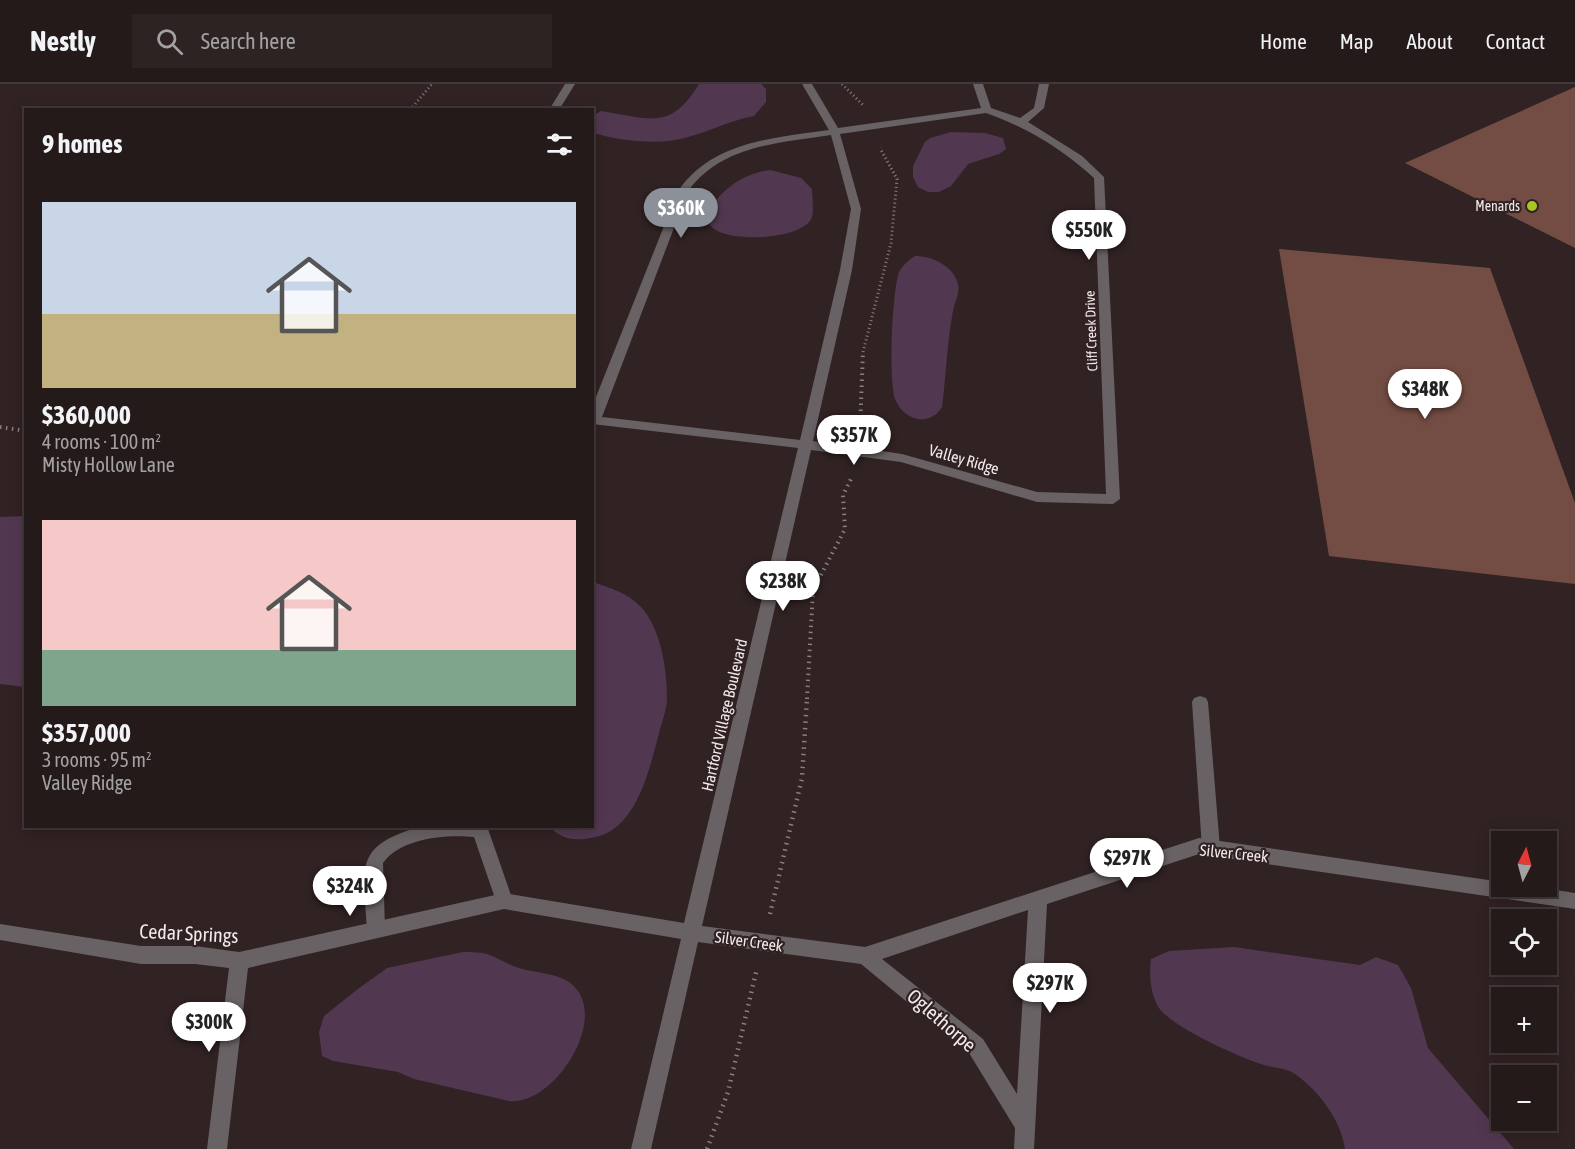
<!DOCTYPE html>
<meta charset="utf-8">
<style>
:root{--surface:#251a1a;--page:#2d2323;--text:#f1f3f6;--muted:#a3a1a2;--line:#423839;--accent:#8c9099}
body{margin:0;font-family:"Asap Condensed",sans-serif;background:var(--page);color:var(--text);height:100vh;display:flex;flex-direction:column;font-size:22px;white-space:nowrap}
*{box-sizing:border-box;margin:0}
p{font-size:20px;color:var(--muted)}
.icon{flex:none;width:33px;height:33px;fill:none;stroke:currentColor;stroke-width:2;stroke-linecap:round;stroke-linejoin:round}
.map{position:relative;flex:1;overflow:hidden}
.side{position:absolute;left:24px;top:24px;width:570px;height:720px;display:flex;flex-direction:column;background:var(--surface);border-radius:0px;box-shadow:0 3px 15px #0003,0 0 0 2px var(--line)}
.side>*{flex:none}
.needle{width:39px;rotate:6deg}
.controls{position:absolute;left:1491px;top:747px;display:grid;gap:12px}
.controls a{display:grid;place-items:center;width:66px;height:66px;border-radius:0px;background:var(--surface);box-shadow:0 3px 15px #0003,0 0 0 2px var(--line);font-size:30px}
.price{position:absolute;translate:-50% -51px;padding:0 14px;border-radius:21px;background:#fff;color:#222;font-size:20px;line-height:39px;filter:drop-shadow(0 2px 3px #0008)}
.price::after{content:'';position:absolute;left:50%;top:36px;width:18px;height:14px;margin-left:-9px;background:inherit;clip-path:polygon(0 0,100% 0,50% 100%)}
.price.current{background:var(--accent);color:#fff}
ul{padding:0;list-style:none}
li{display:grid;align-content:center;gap:12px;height:318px;padding:0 18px}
li span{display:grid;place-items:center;height:186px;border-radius:0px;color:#555}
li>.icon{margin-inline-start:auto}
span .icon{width:108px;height:108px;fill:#fffc;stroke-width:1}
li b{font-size:26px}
h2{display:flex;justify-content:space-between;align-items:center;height:72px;padding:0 18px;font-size:26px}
header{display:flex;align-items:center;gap:36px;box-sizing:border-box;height:84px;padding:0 30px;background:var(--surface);border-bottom:2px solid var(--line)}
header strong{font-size:28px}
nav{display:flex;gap:33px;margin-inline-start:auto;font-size:21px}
.search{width:420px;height:54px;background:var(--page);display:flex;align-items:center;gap:15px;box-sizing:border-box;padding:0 21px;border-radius:0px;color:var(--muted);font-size:22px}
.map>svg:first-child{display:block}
.water{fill:#523750}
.building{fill:#734d43}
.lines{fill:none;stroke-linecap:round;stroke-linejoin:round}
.path-far2{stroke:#8b7e7f;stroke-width:3;stroke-dasharray:1 3;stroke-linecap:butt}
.path-far1{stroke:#8b7e7f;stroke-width:4;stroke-dasharray:1.5 4.5;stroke-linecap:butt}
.path{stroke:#8b7e7f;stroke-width:4.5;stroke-dasharray:1.5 5;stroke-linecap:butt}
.service{fill:#696265;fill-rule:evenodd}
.minor{fill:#696265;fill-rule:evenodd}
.poi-dot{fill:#a5c823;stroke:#312223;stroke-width:2}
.labels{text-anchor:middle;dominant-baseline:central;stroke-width:4.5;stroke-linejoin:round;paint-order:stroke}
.far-poi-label{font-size:14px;fill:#f4e9ea;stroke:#312223;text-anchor:end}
.far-street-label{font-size:14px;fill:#f4e9ea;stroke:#312223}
.street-label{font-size:16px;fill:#f4e9ea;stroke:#312223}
.near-street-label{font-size:20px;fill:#f4e9ea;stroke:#312223}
</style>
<header>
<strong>Nestly</strong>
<div class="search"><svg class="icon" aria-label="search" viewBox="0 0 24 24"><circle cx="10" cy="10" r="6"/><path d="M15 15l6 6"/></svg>Search here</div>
<nav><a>Home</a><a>Map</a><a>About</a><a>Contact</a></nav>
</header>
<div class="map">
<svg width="1575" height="1065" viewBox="0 0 1575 1065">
<rect width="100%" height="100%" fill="#312223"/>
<g class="water">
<path d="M699,0H761L766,5V18L754,32C731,36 711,47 688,53C659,62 621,57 593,49L596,30L601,27C649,34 670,48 699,0Z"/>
<path d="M951,48L985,49L1003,54L1006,65L999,70L968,80L951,102L939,108H928L918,103L913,93V82L925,58L930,54Z"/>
<path d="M770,86L801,94L812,105C812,113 814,125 812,133C804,156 726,160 711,142C708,139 707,133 706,129C722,106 741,90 770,86Z"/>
<path d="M915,172C932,172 954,182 958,200C960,209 955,217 953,227C947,258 946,292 942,323C930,343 905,337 896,317C888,299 892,209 899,188C902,182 909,176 915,172Z"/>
<path d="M25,432H26L25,603L0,600V433Z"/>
<path d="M593,498C610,504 628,509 641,523C661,545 667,585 667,614C667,625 662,638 659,649C649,687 636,748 591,754C572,757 563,755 549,743L592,742Z"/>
<path d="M1234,863L1360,881L1376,873L1398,881L1411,904L1428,964L1514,1065H1345C1341,1036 1319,1007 1295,990C1287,984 1274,984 1264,981C1239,973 1175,945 1159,924C1150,910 1149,890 1151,875L1169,867Z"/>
<path d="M463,868C471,868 483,868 490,871C500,875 508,881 519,884C538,890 565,888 578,907C604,944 551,1022 509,1017L414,995L398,988L333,977L322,972L319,948L324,932L358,905L387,884Z"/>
</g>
<g class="building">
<path d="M1575,3V164L1405,79Z"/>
<path d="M1279,165L1490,184L1575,419V500L1329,472Z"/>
</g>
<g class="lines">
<g class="path-far2">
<path d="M842,0L863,21"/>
<path d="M410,26L432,0"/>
<path d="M863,268L891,159L897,95L880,64"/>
</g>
<g class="path-far1">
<path d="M0,343L26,347"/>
<path d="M860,345L863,267"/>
<path d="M807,615L813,506L845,445L843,411L852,393"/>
</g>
<g class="path">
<path d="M770,830L802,694L807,614"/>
<path d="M707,1065L728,1008L757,884"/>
</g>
<g class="service">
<path d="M1200,612L1206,614L1208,618L1220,764L1217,769L1211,772L1205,769L1202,764L1192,618L1194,614Z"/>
<path d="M423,742H487L513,817L510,823L504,825L498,823L474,753C447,750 400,754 383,779L385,846L382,852L376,854L370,852L367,846C363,782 353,761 423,742Z"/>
</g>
<g class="minor">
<path d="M565,0H575L559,26H549Z"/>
<path d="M802,0H812L838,44L981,24L973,0H983L991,24L1020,34L1034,24L1039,0H1049L1044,24L1028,38L1082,72L1104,93L1120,415L1113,420L1037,418L901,378L811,366L702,842L865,863L1199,754L1502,798V802H1530L1575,809V825L1199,770L1047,820L1034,1065H1014L1015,1044L969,969L861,880L698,858L651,1065H631L681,855L504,825L248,884L227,1065H207L229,884L195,880H141L0,856V840L141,862H195L239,868L504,809L684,839L798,364L592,340V323L678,107C713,57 773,54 829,46ZM986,29C1026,43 1062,65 1094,94L1106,410L1037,408L902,370L813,357L852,186L861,125L840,50ZM831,51L851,125L840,186L800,356L602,333L688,107C722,61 779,59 831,51ZM1028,826L1017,1010L983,955L882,875Z"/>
</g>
</g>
<circle class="poi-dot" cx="1532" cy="122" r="6"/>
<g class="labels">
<g class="far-poi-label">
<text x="1520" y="122">Menards</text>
</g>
<g class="far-street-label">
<text transform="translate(1091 247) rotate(-92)">Cliff Creek Drive</text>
</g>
<g class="street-label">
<text transform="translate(964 375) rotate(16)">Valley Ridge</text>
<text transform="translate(724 631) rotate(-77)">Hartford Village Boulevard</text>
<text transform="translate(1234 769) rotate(6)">Silver Creek</text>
<text transform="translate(749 857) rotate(8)">Silver Creek</text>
</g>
<g class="near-street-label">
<text transform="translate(189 849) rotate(3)">Cedar Springs</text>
<text transform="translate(942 936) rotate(41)">Oglethorpe</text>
</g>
</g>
</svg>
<div class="controls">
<a><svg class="needle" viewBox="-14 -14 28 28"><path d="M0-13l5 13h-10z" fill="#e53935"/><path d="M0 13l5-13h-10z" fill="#a3a1a2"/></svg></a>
<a><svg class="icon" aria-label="locate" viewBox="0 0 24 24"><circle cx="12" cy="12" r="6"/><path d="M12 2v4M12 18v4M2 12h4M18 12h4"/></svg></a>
<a>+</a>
<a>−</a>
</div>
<b class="price current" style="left:681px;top:155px">$360K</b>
<b class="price" style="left:1089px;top:177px">$550K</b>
<b class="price" style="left:1425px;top:336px">$348K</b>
<b class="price" style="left:854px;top:382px">$357K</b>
<b class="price" style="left:783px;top:528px">$238K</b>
<b class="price" style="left:1127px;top:805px">$297K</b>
<b class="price" style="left:350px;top:833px">$324K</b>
<b class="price" style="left:1050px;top:930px">$297K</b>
<b class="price" style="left:209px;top:969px">$300K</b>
<section class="side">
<h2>9 homes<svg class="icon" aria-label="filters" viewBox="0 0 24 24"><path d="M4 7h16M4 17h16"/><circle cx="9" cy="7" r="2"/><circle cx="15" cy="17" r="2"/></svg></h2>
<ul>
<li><span style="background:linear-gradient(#c9d6e8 60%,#c2b280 0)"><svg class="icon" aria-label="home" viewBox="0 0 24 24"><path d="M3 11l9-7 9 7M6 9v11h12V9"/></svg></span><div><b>$360,000</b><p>4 rooms · 100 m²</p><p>Misty Hollow Lane</p></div></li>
<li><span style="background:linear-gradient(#f6c9c9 70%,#7fa58c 0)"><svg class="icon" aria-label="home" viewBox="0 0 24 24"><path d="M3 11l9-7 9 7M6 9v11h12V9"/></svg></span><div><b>$357,000</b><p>3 rooms · 95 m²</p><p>Valley Ridge</p></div></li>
</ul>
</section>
</div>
